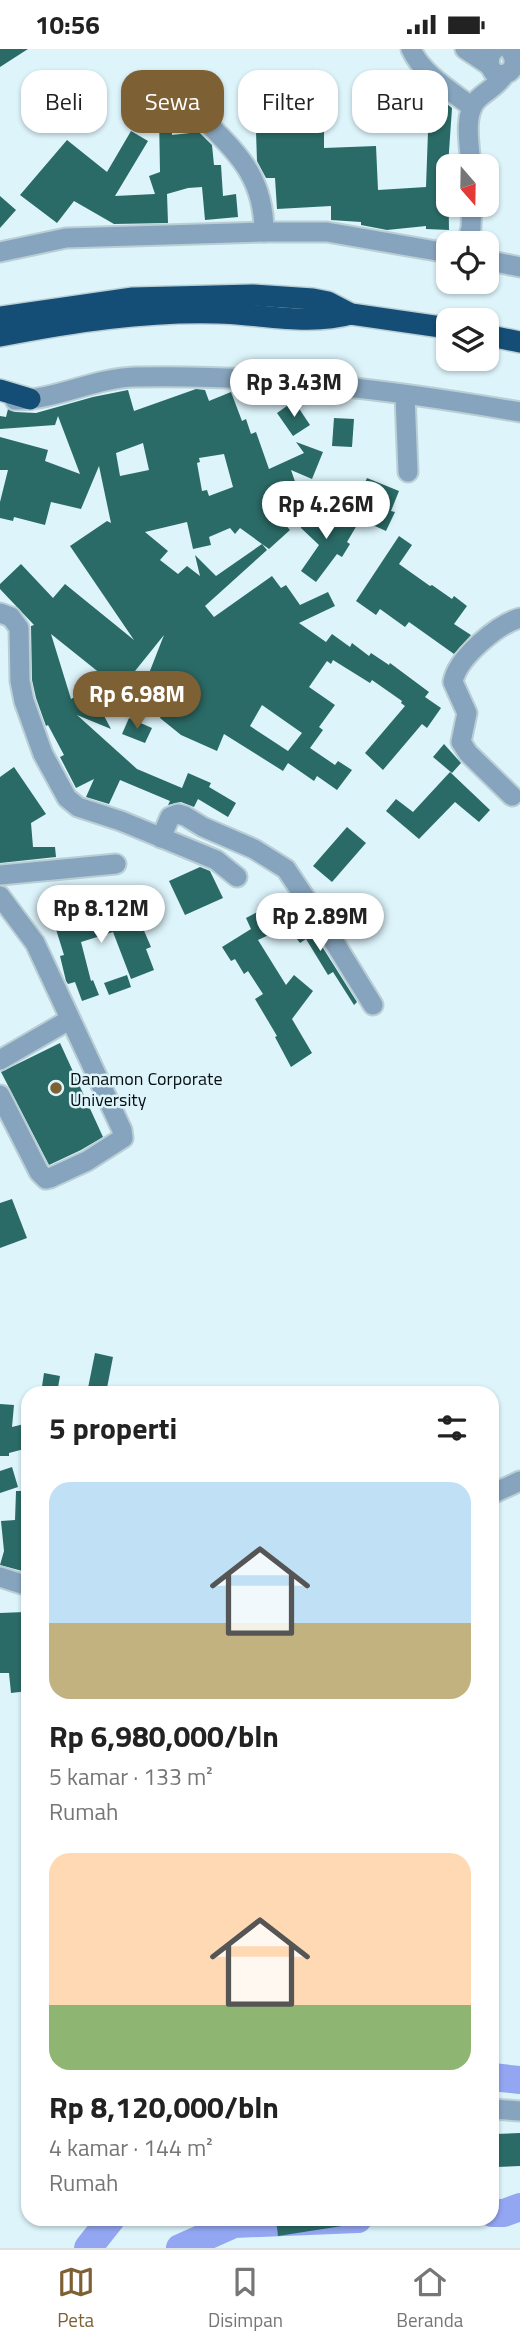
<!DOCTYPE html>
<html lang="id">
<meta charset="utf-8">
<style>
:root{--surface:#fff;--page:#f2f2f2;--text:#222;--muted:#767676;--line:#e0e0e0;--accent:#7d6134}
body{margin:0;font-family:"Titillium Web",sans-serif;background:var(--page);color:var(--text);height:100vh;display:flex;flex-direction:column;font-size:26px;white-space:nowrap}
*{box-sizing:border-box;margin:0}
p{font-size:23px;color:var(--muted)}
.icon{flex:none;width:38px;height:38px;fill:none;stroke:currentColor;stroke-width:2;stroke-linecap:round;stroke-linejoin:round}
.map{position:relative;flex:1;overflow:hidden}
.sheet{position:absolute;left:21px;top:1337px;width:478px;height:840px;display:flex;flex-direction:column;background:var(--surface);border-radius:21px;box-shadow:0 2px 5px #0004}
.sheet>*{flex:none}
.banner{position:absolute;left:21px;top:21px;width:480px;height:63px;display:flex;gap:14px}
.needle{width:46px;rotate:160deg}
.tools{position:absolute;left:436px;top:105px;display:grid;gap:14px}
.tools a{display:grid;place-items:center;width:63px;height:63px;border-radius:14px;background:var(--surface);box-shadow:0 2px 5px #0004;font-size:35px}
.price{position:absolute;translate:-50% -60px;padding:0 16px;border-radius:24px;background:#fff;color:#222;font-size:23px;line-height:46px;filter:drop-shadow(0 2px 4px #0008)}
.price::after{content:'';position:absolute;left:50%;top:42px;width:21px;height:16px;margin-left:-10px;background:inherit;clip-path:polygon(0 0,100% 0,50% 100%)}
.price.selected{background:var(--accent);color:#fff}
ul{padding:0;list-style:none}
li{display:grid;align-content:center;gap:14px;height:371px;padding:0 28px}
li span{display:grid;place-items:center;height:217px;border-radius:21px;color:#555}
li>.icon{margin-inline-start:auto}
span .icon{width:126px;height:126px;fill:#fffc;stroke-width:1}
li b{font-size:30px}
h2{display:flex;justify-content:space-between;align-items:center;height:84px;padding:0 28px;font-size:30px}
.chip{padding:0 24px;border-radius:21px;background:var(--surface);box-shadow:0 2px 5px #0004;font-size:24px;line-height:63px}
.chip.selected{background:var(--accent);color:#fff}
.status{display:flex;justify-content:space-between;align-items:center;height:49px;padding:0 35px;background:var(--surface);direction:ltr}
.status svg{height:19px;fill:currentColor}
.menu{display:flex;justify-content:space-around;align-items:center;height:98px;border-top:2px solid var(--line);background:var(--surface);font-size:19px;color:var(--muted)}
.menu a{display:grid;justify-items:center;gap:4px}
.menu .selected{color:var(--accent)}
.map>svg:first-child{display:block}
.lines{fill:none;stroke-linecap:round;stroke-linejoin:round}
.river{stroke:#93a6f1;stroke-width:28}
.building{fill:#2b6b67;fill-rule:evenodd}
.minor-casing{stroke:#bacfd5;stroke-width:23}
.highway-casing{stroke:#bacfd5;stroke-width:24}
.minor{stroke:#87a4be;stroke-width:19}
.highway{stroke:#144d75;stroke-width:21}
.poi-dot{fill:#7d6134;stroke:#ddf4fb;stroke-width:2.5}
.labels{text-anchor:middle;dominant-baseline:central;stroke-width:5;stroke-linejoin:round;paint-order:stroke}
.poi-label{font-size:18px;fill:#050d0f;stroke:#ddf4fb;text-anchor:start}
</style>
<div class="status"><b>10:56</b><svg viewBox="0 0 49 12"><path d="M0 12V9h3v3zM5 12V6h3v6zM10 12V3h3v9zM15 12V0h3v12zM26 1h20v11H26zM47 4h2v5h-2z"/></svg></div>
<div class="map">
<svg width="520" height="2199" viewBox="0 0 520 2199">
<rect width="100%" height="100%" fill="#ddf4fb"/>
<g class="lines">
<g class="river">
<path d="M492,2028L520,2031"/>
<path d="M492,2164H504L520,2158"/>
<path d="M88,2199L111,2170"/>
<path d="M180,2199L234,2175L358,2170"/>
</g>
</g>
<g class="building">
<path d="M0,0H28L0,18Z"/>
<path d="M166,42L167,62L137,65L135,45Z"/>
<path d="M429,55H447L452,59L448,117L449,181L426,180V177L387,181L361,176V173L331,171V157L277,160L275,129H266L257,112L256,83L324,81V99L376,97L378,141L426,138Z"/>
<path d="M159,67L172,68V86L199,83L212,96L214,116H221L223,147L236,145L238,168L205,171L202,138L188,139L167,145L168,174L114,175L74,152L57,174L20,146L67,91L107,123L131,82L148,92L115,147L155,145L149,127L160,123Z"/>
<path d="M0,147L16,161L0,179Z"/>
<path d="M196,340L205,341L209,352L231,343L242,372L246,370L251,385L256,383L269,420L304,404L296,393L323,403L312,430L291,421L299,444L268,457L290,481L269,500L240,479L235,485L230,479L209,488L211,496L193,500L187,473L145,483L168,502L160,511L178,525L187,517L200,527L195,506L216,527L262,495L267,501L205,557L214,568L272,527L281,539L286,536L300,556L328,543L335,557L299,574L326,593L332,585L350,598L352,594L369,607L371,604L389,616L390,614L429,643L425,648L441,659L427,679L422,675L383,721L365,704L405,657L401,654L402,652L372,631L370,634L333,611L331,615L327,612L309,638L335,656L319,678L323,681L310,699L335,716L338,712L352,721L337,741L317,727L314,732L288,714L283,722L224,685L217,702L181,686L160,669L168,650L146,632L164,586L102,663L111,680L77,666L137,720L182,739L188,724L211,734L209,738L236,754L228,768L198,750L194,758L181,753L168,756L170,752L120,731L109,755L86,748L94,730L76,739L60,708L64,706L48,676L46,677L36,649L32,631L31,577L34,576L0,540V535L21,515L53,549L65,535L134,591L70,497L107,472L111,474L99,417L81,460L51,453L45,476L14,468L13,472L0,469V453L8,421H0V388L48,401L45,412L80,425L58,367L55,376L0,380V367L6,368L8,360L15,363L36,364L93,348L128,341L134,362ZM143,394L149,421L120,427L116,404ZM224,405L233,438L209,447L207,441L202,442L197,414L200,413L199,409ZM51,585L101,625L87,641L71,650ZM262,656L302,684L288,702L250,677Z"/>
<path d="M294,352L310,376L293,387L277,364Z"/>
<path d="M334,369L354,370L352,398L332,397Z"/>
<path d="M367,429L399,442L391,462L395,463L386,482L357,469L367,445L361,443Z"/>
<path d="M314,459L330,474L336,464L357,476L347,493L350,495L342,508L337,505L316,533L301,522L319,496L301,479V474Z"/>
<path d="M399,487L412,496L399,515L430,537L432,536L452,550L454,547L467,557L454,575L471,586L454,605L409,573L405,578L380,560L376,566L356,552Z"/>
<path d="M129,669L152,679L145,694L122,685Z"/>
<path d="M444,695L461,714L452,724L433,708Z"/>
<path d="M14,718L46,765L31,774L33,798H55L56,808L0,814V728Z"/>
<path d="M450,723L490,761L479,773L455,753L419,790L386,762L396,750L413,763Z"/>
<path d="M347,778L366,794L332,833L313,817Z"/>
<path d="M200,818L210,822L223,849L185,866L169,832Z"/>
<path d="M289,846L302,867L290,881L288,877L258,891L286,936L294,926L313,942L292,970L312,1004L291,1018L275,988L277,987L255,950L263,945L248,922L244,925L235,910L231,912L222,898L251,880L246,869Z"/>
<path d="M346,846L356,862L344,870L334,854Z"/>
<path d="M121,852L131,881L142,877L151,898L146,900L154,921L131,930L113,883L81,893L91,932L93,931L99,946L82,952L75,933L68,935L66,932L60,907L64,906L54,874Z"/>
<path d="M306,872L357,953L354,956L333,923L328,926L306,890L300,894L290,881Z"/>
<path d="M127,926L131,938L109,946L104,934Z"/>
<path d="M60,994L103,1088L81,1101L49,1116L1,1023Z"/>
<path d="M12,1150L27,1189L0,1199V1154Z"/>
<path d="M95,1304L113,1308L107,1339H105L104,1344H87Z"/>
<path d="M44,1324L60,1327L57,1344H41Z"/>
<path d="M0,1355L14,1356L12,1378L28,1374V1399L9,1404V1407H0Z"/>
<path d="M12,1418L18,1438L0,1444V1422Z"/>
<path d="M16,1442H28V1516L26,1523L0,1516L4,1502L1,1472L15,1471Z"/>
<path d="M25,1563L27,1583L28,1642L11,1644L9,1624H0V1564Z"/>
<path d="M520,2084V2117L496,2118L494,2085Z"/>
<path d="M276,2170H341L342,2177L278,2187Z"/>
</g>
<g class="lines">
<g class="minor-casing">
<g id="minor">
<path d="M411,0C422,25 451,42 472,58"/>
<path d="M465,0L489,16"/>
<path d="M495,0L490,6L489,16L494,24C512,30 520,14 509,0"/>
<path d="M207,74C242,107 264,133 264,183"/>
<path d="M471,117C470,99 463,67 476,52C485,42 497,38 504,26"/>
<path d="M467,194L471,179L472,156"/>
<path d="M0,203L66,189L264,183H327L448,204"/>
<path d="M486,211L520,218"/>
<path d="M405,346L408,423"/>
<path d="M15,351C56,351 94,329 135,328C264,325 393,341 520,363"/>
<path d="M0,564L11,568L19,579L20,632L24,652L43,705L67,749L78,758L121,772L216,811L237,828"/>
<path d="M512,747L468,704L461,693L467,664L453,633C457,609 498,575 520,569"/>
<path d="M161,789L170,768L178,765L185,767L203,778L254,800L286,820L328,883L373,956"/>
<path d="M0,826L116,815"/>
<path d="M0,847L35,894L122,1081L123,1089L87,1112L50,1129L46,1130L39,1123L0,1046"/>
<path d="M0,1011L69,971"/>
<path d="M492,1445L520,1432"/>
<path d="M0,1528L28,1537"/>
<path d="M492,2060L520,2062"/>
</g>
</g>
<g class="highway-casing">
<g id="highway">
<path d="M0,268L133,249L253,246L313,250L328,253L351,265L448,279"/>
<path d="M486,286L520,293"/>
<path d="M0,287C72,273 144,262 218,264C261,265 309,277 351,265"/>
<path d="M0,341L30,350"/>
</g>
</g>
<use href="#minor" class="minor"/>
<use href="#highway" class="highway"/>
</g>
<circle class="poi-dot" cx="56" cy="1039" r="7"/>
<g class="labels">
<g class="poi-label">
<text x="70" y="1029">Danamon Corporate<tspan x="70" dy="21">University</tspan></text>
</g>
</g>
</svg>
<div class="tools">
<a><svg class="needle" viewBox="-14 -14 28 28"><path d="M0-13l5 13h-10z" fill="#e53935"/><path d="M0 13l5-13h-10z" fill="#767676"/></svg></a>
<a><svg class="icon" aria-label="locate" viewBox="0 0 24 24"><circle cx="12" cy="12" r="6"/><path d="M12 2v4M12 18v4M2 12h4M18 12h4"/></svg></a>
<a><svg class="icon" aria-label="layers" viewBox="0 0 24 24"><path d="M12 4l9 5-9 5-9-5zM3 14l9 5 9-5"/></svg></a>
</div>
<b class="price" style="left:294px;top:370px">Rp 3.43M</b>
<b class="price" style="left:326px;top:492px">Rp 4.26M</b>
<b class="price selected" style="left:137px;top:682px">Rp 6.98M</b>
<b class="price" style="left:101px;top:896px">Rp 8.12M</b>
<b class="price" style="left:320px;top:904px">Rp 2.89M</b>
<div class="banner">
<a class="chip">Beli</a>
<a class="chip selected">Sewa</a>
<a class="chip">Filter</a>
<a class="chip">Baru</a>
</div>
<section class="sheet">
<h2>5 properti<svg class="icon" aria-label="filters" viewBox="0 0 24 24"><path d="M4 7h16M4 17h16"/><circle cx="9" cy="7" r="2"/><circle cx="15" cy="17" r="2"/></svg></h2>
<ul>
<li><span style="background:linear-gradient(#bfe0f5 65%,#c2b280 0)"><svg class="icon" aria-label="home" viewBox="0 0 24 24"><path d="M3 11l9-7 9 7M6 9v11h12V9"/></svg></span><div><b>Rp 6,980,000/bln</b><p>5 kamar · 133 m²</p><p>Rumah</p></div></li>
<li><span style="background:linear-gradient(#ffd9b3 70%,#8fb573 0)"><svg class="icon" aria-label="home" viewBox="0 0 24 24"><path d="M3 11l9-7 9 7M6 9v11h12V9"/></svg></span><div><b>Rp 8,120,000/bln</b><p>4 kamar · 144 m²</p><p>Rumah</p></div></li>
</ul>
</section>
</div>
<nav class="menu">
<a class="selected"><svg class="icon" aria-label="map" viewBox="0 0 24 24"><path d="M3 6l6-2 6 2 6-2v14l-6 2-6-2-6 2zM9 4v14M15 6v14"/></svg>Peta</a>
<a><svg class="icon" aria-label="saved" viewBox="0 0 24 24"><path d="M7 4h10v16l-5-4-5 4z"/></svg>Disimpan</a>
<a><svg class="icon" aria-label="home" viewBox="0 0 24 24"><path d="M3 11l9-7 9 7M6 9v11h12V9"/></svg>Beranda</a>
</nav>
